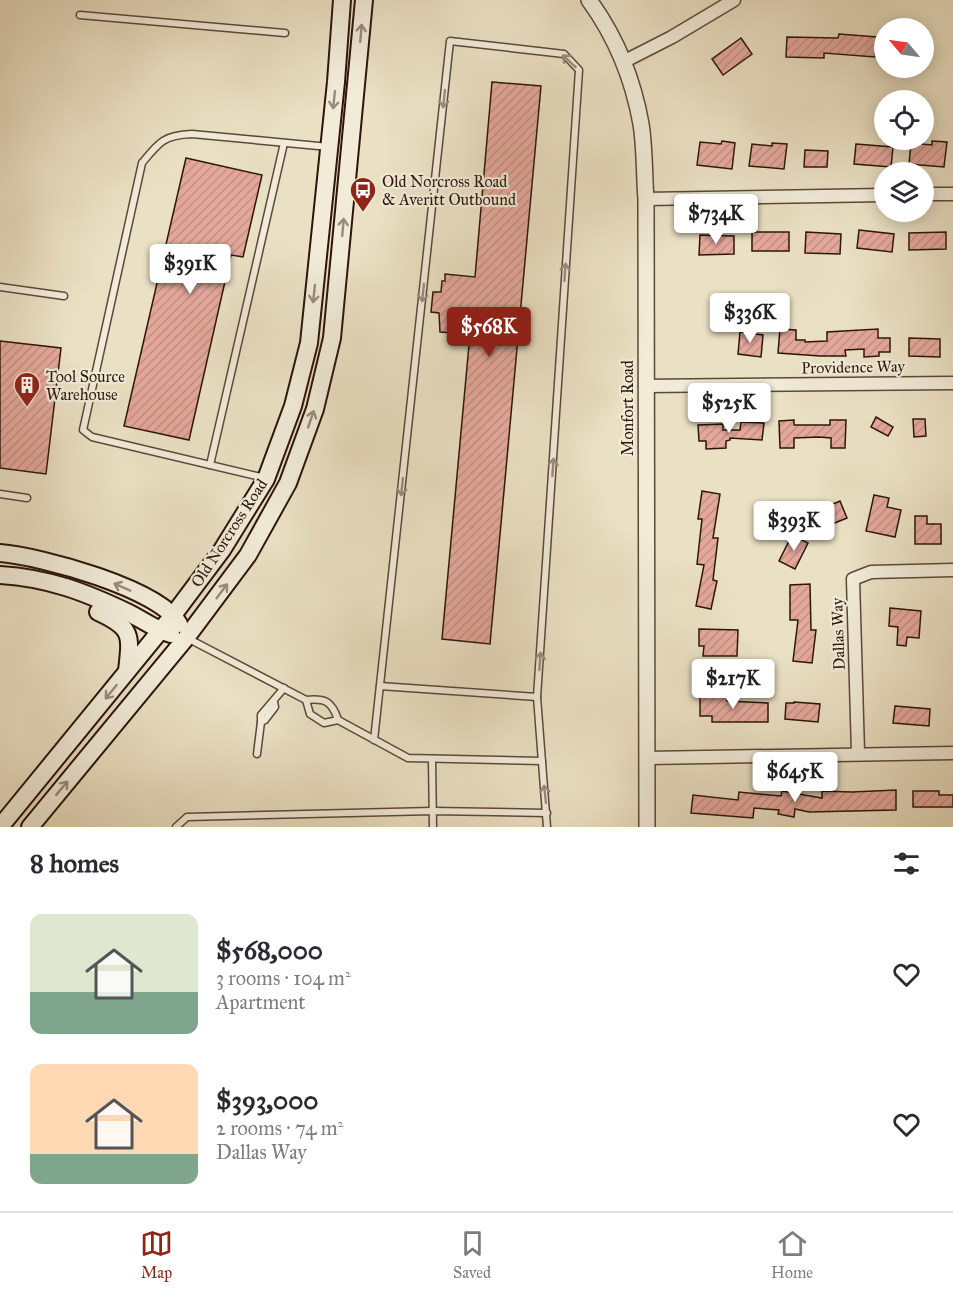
<!DOCTYPE html>
<meta charset="utf-8">
<style>
:root{--surface:#fff;--page:#f2f2f3;--text:#2b2b33;--muted:#7c7c81;--line:#e1e1e2;--accent:#8f2418}
body{margin:0;font-family:"IM FELL Great Primer",serif;background:var(--page);color:var(--text);height:100vh;display:flex;flex-direction:column;font-size:22px;white-space:nowrap}
*{box-sizing:border-box;margin:0}
p{font-size:20px;color:var(--muted)}
.icon{flex:none;width:33px;height:33px;fill:none;stroke:currentColor;stroke-width:2;stroke-linecap:round;stroke-linejoin:round}
.map{position:relative;height:827px;overflow:hidden}
.panel{display:flex;flex-direction:column;background:var(--surface);flex:1}
.panel>*{flex:none}
.needle{width:39px;rotate:299deg}
.controls{position:absolute;left:874px;top:18px;display:grid;gap:12px}
.controls a{display:grid;place-items:center;width:60px;height:60px;border-radius:50%;background:var(--surface);box-shadow:0 3px 15px #0003;font-size:30px}
.price{position:absolute;translate:-50% -51px;padding:0 14px;border-radius:6px;background:#fff;color:#222;font-size:20px;line-height:39px;filter:drop-shadow(0 2px 3px #0008)}
.price::after{content:'';position:absolute;left:50%;top:36px;width:18px;height:14px;margin-left:-9px;background:inherit;clip-path:polygon(0 0,100% 0,50% 100%)}
.price.selected{background:var(--accent);color:#fff}
ul{padding:0;list-style:none}
li{display:flex;align-items:center;gap:18px;height:150px;padding:0 30px}
li span{display:grid;place-items:center;flex:none;width:168px;height:120px;border-radius:12px;color:#555}
li>.icon{margin-inline-start:auto}
span .icon{width:72px;height:72px;fill:#fffc;stroke-width:1}
li b{font-size:26px}
h2{display:flex;justify-content:space-between;align-items:center;height:72px;padding:0 30px;font-size:26px}
.tab-bar{display:flex;justify-content:space-around;align-items:center;height:84px;border-top:2px solid var(--line);background:var(--surface);font-size:16px;color:var(--muted)}
.tab-bar a{display:grid;justify-items:center;gap:3px}
.tab-bar .selected{color:var(--accent)}
.map>svg:first-child{display:block}
.building{fill:url(#building-hatch);stroke:#2d150c;stroke-width:1.5}
.lines{fill:none;stroke-linecap:round;stroke-linejoin:round}
.service-casing{stroke:#5c483a;stroke-width:9}
.minor-casing{stroke:#5c483a;stroke-width:15}
.tertiary-casing{stroke:#5c483a;stroke-width:18}
.secondary-casing{stroke:#2d150c;stroke-width:20}
.service{stroke:#f1ebd8;stroke-width:6}
.minor{stroke:#f1ebd8;stroke-width:12}
.tertiary{stroke:#f1ebd8;stroke-width:15}
.secondary{stroke:#f1ebd8;stroke-width:16}
.oneway{stroke:#998b7c}
.labels{text-anchor:middle;dominant-baseline:central;stroke-width:4.5;stroke-linejoin:round;paint-order:stroke}
.poi-label{font-size:16px;fill:#2d150c;stroke:#f1ebd8;text-anchor:start}
.street-label{font-size:16px;fill:#2d150c;stroke:#f1ebd8}
</style>
<div class="map">
<svg width="953" height="827" viewBox="0 0 953 827">
<defs>
<pattern id="building-hatch" width="6" height="6" patternUnits="userSpaceOnUse" patternTransform="scale(1.5)"><rect width="6" height="6" fill="#e4a89b"/><path d="M-1 1l2-2M0 6l6-6M5 7l2-2" fill="none" stroke="#c49084"/></pattern>
</defs>
<rect width="100%" height="100%" fill="#eae0c3"/>
<filter id="stains"><feTurbulence type="fractalNoise" baseFrequency=".00333" numOctaves="4"/><feColorMatrix values="0 0 0 0 .2 0 0 0 0 .09 0 0 0 0 .02 0 0 0 .5 -.17"/></filter>
<radialGradient id="worn" r=".72"><stop offset=".6" stop-color="#630" stop-opacity="0"/><stop offset="1" stop-color="#630" stop-opacity=".3"/></radialGradient>
<g class="building">
<path d="M839,34L877,37L875,57L824,53V58L786,57L787,37L838,38Z"/>
<path d="M741,38L752,54L723,75L712,59Z"/>
<path d="M492,82L541,86L490,644L442,639L470,334L440,332L439,313L431,312L433,292H441L442,281H445V274L475,277Z"/>
<path d="M722,141L735,143L732,169L697,165L700,142L721,144Z"/>
<path d="M932,141L947,142L944,167L909,164L911,143L932,145Z"/>
<path d="M772,143L787,144L784,169L749,166L752,144L772,146Z"/>
<path d="M856,144L893,147L891,167L854,164Z"/>
<path d="M805,150L828,151L827,167H804Z"/>
<path d="M186,158L262,175L243,257L231,255L189,440L124,426Z"/>
<path d="M859,230L894,234L892,252L857,248Z"/>
<rect x="752" y="232" width="37" height="19"/>
<path d="M806,232L841,234L840,254L805,253Z"/>
<path d="M946,232V249L909,250V233Z"/>
<path d="M700,235L734,236V254L699,255Z"/>
<path d="M780,329L796,330V340H805V342L827,341V332L878,329V338H890V352H879V356L864,357V349L845,350L846,356H820L778,353Z"/>
<path d="M740,332L763,335L761,357L738,354Z"/>
<path d="M909,338L940,339V357L909,356Z"/>
<path d="M0,341L61,348L46,474L0,468Z"/>
<path d="M876,417L893,427L888,436L871,427Z"/>
<path d="M913,419H925L926,436L914,437Z"/>
<path d="M794,420V425H830V420H846L845,448H831V438L819,437L794,438V448H780L779,421Z"/>
<path d="M741,422L764,423L762,440L730,438V440L726,441V448L706,449V441H699L698,425L723,424V430H740Z"/>
<path d="M702,491L720,494L713,538H718L713,580L717,581L711,609L696,606L704,565L697,564L702,519H698Z"/>
<path d="M874,495L889,498L887,507L901,510L895,537L866,531Z"/>
<path d="M840,501L847,518L815,531L809,514Z"/>
<path d="M915,516H927V524H941V544H915Z"/>
<path d="M792,535L808,543L795,569L779,561Z"/>
<path d="M810,584L811,630H816L812,663L793,661L798,620H790V585Z"/>
<path d="M890,608L921,611L919,638L907,637L906,646L897,645L898,627L889,626Z"/>
<path d="M699,629L738,630L737,656H703L704,646H699Z"/>
<path d="M700,697H727V701L768,703V722H712V716H700Z"/>
<path d="M794,702L820,704L818,722L785,719L786,703H794Z"/>
<path d="M895,706L930,709L929,726L893,723Z"/>
<path d="M896,790V810L809,812L795,809L794,817L778,814L779,810L754,808L753,818L691,813L693,795L738,800L739,792L781,796L782,791L822,798V791L852,792Z"/>
<path d="M913,791H939V795H953V807H913Z"/>
</g>
<g class="lines">
<g class="service-casing">
<g id="service">
<path d="M80,15L285,33"/>
<path d="M0,287L64,296"/>
<path d="M210,465L284,143"/>
<path d="M265,478L92,437L83,430L142,163C159,142 164,135 192,134L329,147"/>
<path d="M0,494L27,498"/>
<path d="M189,639L306,700C325,698 332,701 338,720"/>
<path d="M380,686L537,697"/>
<path d="M306,700L310,714L324,723L338,720L408,758L542,761"/>
<path d="M274,702L275,707L265,720L261,722V715L284,688"/>
<path d="M374,740L450,41L564,54L579,70L537,697L547,827"/>
<path d="M257,754L261,722"/>
<path d="M432,759L433,827"/>
<path d="M176,827L187,817L433,811L547,813"/>
</g>
</g>
<g class="minor-casing">
<g id="minor">
<path d="M625,61L672,37L734,0"/>
<path d="M924,194H953"/>
<path d="M646,199L885,195"/>
<path d="M645,386L953,383"/>
<path d="M858,753L853,579L871,572L953,570"/>
<path d="M648,758L953,753"/>
</g>
</g>
<g class="tertiary-casing">
<path id="tertiary" d="M589,0C616,37 633,79 641,124C645,149 644,175 646,199L647,827"/>
</g>
<g class="secondary-casing">
<g id="secondary">
<path d="M0,553C40,556 161,589 179,624"/>
<path d="M0,575C49,578 85,592 129,613C143,620 156,630 171,634"/>
<path d="M98,612C133,628 131,635 127,671"/>
<path d="M0,827L174,614L222,550L266,479L293,406L309,343L336,82L342,0"/>
<path d="M30,827L186,638L248,555L288,483L315,409L332,338L364,0"/>
</g>
</g>
<use href="#service" class="service"/>
<use href="#minor" class="minor"/>
<use href="#tertiary" class="tertiary"/>
<use href="#secondary" class="secondary"/>
</g>
<defs><path id="oneway-shaft" d="M-6 0H5M1.5-3L5.5 0L1.5 3" fill="none" stroke-width="1.6" stroke-linecap="round" stroke-linejoin="round" transform="scale(1.5)"/></defs>
<g class="oneway">
<use href="#oneway-shaft" transform="translate(361 33) rotate(-85)"/>
<use href="#oneway-shaft" transform="translate(569 61) rotate(-137)"/>
<use href="#oneway-shaft" transform="translate(444 99) rotate(96)"/>
<use href="#oneway-shaft" transform="translate(334 100) rotate(96)"/>
<use href="#oneway-shaft" transform="translate(343 227) rotate(-85)"/>
<use href="#oneway-shaft" transform="translate(565 272) rotate(-86)"/>
<use href="#oneway-shaft" transform="translate(423 293) rotate(96)"/>
<use href="#oneway-shaft" transform="translate(314 294) rotate(96)"/>
<use href="#oneway-shaft" transform="translate(311 419) rotate(-71)"/>
<use href="#oneway-shaft" transform="translate(553 467) rotate(-86)"/>
<use href="#oneway-shaft" transform="translate(402 487) rotate(96)"/>
<use href="#oneway-shaft" transform="translate(122 587) rotate(-156)"/>
<use href="#oneway-shaft" transform="translate(222 591) rotate(-53)"/>
<use href="#oneway-shaft" transform="translate(540 661) rotate(-86)"/>
<use href="#oneway-shaft" transform="translate(111 692) rotate(129)"/>
<use href="#oneway-shaft" transform="translate(62 788) rotate(-50)"/>
<use href="#oneway-shaft" transform="translate(545 794) rotate(-96)"/>
</g>
<defs>
<g id="bus-pin" transform="scale(1.35)"><path d="M0 17L-7.5 6A9.5 9.5 0 1 1 7.5 6Z" fill="#8f2418" stroke="#f1ebd8"/><path d="M-5-6H5V4H4V6H2V4H-2V6H-4V4H-5ZM-3.5-4V0h7V-4ZM-3.5 1.2v1.5H-2V1.2ZM2 1.2v1.5H3.5V1.2Z" fill="#fff"/></g>
<g id="building-pin" transform="scale(1.35)"><path d="M0 17L-7.5 6A9.5 9.5 0 1 1 7.5 6Z" fill="#8f2418" stroke="#f1ebd8"/><path d="M-4-6H4V6H1V3H-1V6H-4ZM-2.5-4.3h1.7v1.8h-1.7ZM.8-4.3h1.7v1.8H.8ZM-2.5-1h1.7V.8h-1.7ZM.8-1h1.7V.8H.8Z" fill="#fff"/></g>
</defs>
<g fill-rule="evenodd">
<use href="#bus-pin" x="363" y="190"/>
<use href="#building-pin" x="27" y="385"/>
</g>
<g class="labels">
<g class="poi-label">
<text x="382" y="181">Old Norcross Road<tspan x="382" dy="18">&amp; Averitt Outbound</tspan></text>
<text x="46" y="376">Tool Source<tspan x="46" dy="18">Warehouse</tspan></text>
</g>
<g class="street-label">
<text transform="translate(853 367) rotate(-1)">Providence Way</text>
<text transform="translate(627 408) rotate(-90)">Monfort Road</text>
<text transform="translate(229 533) rotate(-57)">Old Norcross Road</text>
<text transform="translate(838 634) rotate(-92)">Dallas Way</text>
</g>
</g>
<rect width="100%" height="100%" filter="url(#stains)"/>
<rect width="100%" height="100%" fill="url(#worn)"/>
</svg>
<div class="controls">
<a><svg class="needle" viewBox="-14 -14 28 28"><path d="M0-13l5 13h-10z" fill="#e53935"/><path d="M0 13l5-13h-10z" fill="#7c7c81"/></svg></a>
<a><svg class="icon" aria-label="locate" viewBox="0 0 24 24"><circle cx="12" cy="12" r="6"/><path d="M12 2v4M12 18v4M2 12h4M18 12h4"/></svg></a>
<a><svg class="icon" aria-label="layers" viewBox="0 0 24 24"><path d="M12 4l9 5-9 5-9-5zM3 14l9 5 9-5"/></svg></a>
</div>
<b class="price" style="left:716px;top:245px">$734K</b>
<b class="price" style="left:190px;top:295px">$391K</b>
<b class="price" style="left:750px;top:344px">$336K</b>
<b class="price selected" style="left:489px;top:358px">$568K</b>
<b class="price" style="left:729px;top:434px">$525K</b>
<b class="price" style="left:794px;top:552px">$393K</b>
<b class="price" style="left:733px;top:710px">$217K</b>
<b class="price" style="left:795px;top:803px">$645K</b>
</div>
<section class="panel">
<h2>8 homes<svg class="icon" aria-label="filters" viewBox="0 0 24 24"><path d="M4 7h16M4 17h16"/><circle cx="9" cy="7" r="2"/><circle cx="15" cy="17" r="2"/></svg></h2>
<ul>
<li><span style="background:linear-gradient(#dfe7d0 65%,#7fa58c 0)"><svg class="icon" aria-label="home" viewBox="0 0 24 24"><path d="M3 11l9-7 9 7M6 9v11h12V9"/></svg></span><div><b>$568,000</b><p>3 rooms · 104 m²</p><p>Apartment</p></div><svg class="icon" aria-label="heart" viewBox="0 0 24 24"><path d="M12 20l-8-8c-3-5 5-10 8-4 3-6 11-1 8 4z"/></svg></li>
<li><span style="background:linear-gradient(#ffd9b3 75%,#7fa58c 0)"><svg class="icon" aria-label="home" viewBox="0 0 24 24"><path d="M3 11l9-7 9 7M6 9v11h12V9"/></svg></span><div><b>$393,000</b><p>2 rooms · 74 m²</p><p>Dallas Way</p></div><svg class="icon" aria-label="heart" viewBox="0 0 24 24"><path d="M12 20l-8-8c-3-5 5-10 8-4 3-6 11-1 8 4z"/></svg></li>
</ul>
</section>
<nav class="tab-bar">
<a class="selected"><svg class="icon" aria-label="map" viewBox="0 0 24 24"><path d="M3 6l6-2 6 2 6-2v14l-6 2-6-2-6 2zM9 4v14M15 6v14"/></svg>Map</a>
<a><svg class="icon" aria-label="saved" viewBox="0 0 24 24"><path d="M7 4h10v16l-5-4-5 4z"/></svg>Saved</a>
<a><svg class="icon" aria-label="home" viewBox="0 0 24 24"><path d="M3 11l9-7 9 7M6 9v11h12V9"/></svg>Home</a>
</nav>
